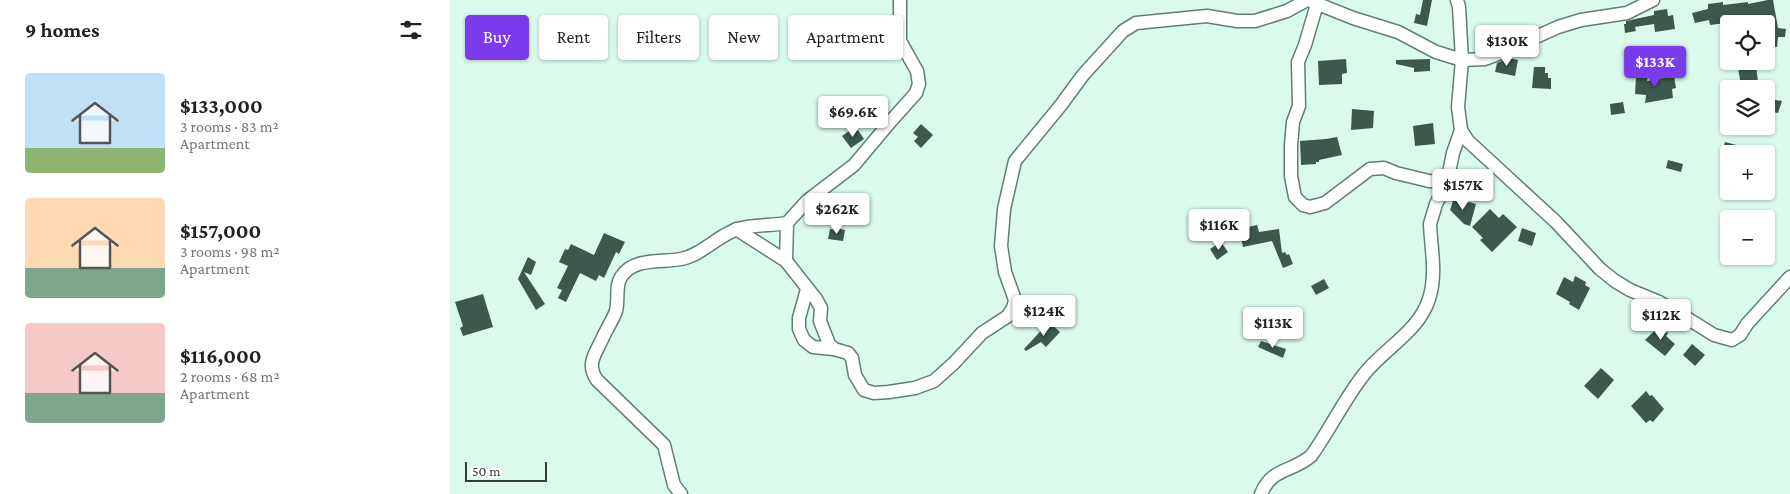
<!DOCTYPE html>
<meta charset="utf-8">
<style>
:root{--surface:#fff;--page:#f6f6f6;--text:#222;--muted:#767676;--accent:#7c3aed}
body{margin:0;font-family:"Crimson Pro",serif;background:var(--page);color:var(--text);height:100vh;display:flex;flex-direction:column;font-size:19px;white-space:nowrap}
*{box-sizing:border-box;margin:0}
p{font-size:16px;color:var(--muted)}
.icon{flex:none;width:28px;height:28px;fill:none;stroke:currentColor;stroke-width:2;stroke-linecap:round;stroke-linejoin:round}
.map{position:relative;flex:1;overflow:hidden}
.drawer{display:flex;flex-direction:column;background:var(--surface);width:450px}
.drawer>*{flex:none}
.top-card{position:absolute;left:15px;top:15px;width:475px;height:45px;display:flex;gap:10px}
.controls{position:absolute;left:1270px;top:15px;display:grid;gap:10px}
.controls a{display:grid;place-items:center;width:55px;height:55px;border-radius:5px;background:var(--surface);box-shadow:0 1px 4px #0004;font-size:25px}
.scale{position:absolute;left:15px;bottom:12px;width:82px;box-sizing:border-box;padding-left:5px;border:2px solid #303d37;border-top:0;font-size:14px;line-height:18px;white-space:nowrap;color:#303d37;-webkit-text-stroke:4px #fff;paint-order:stroke}
.price{position:absolute;translate:-50% -42px;padding:0 11px;border-radius:5px;background:#fff;color:#222;font-size:16px;line-height:32px;filter:drop-shadow(0 1px 2px #0008)}
.price::after{content:'';position:absolute;left:50%;top:30px;width:15px;height:11px;margin-left:-8px;background:inherit;clip-path:polygon(0 0,100% 0,50% 100%)}
.price.current{background:var(--accent);color:#fff}
ul{padding:0;list-style:none}
li{display:flex;align-items:center;gap:15px;height:125px;padding:0 25px}
li span{display:grid;place-items:center;flex:none;width:140px;height:100px;border-radius:5px;color:#555}
li>.icon{margin-inline-start:auto}
span .icon{width:60px;height:60px;fill:#fffc;stroke-width:1}
li b{font-size:21px}
h2{display:flex;justify-content:space-between;align-items:center;height:60px;padding:0 25px;font-size:21px}
.pill{padding:0 18px;border-radius:5px;background:var(--surface);box-shadow:0 1px 4px #0004;font-size:18px;line-height:45px}
.pill.current{background:var(--accent);color:#fff}
main{display:flex;flex:1;min-height:0}
.map>svg:first-child{display:block}
.building{fill:#3d594d}
.lines{fill:none;stroke-linecap:round;stroke-linejoin:round}
.street-casing{stroke:#627f72;stroke-width:15}
.street{stroke:#fff;stroke-width:12}
</style>
<main>
<section class="drawer">
<h2>9 homes<svg class="icon" aria-label="filters" viewBox="0 0 24 24"><path d="M4 7h16M4 17h16"/><circle cx="9" cy="7" r="2"/><circle cx="15" cy="17" r="2"/></svg></h2>
<ul>
<li><span style="background:linear-gradient(#bfe0f5 75%,#8fb573 0)"><svg class="icon" aria-label="home" viewBox="0 0 24 24"><path d="M3 11l9-7 9 7M6 9v11h12V9"/></svg></span><div><b>$133,000</b><p>3 rooms · 83 m²</p><p>Apartment</p></div></li>
<li><span style="background:linear-gradient(#ffd9b3 70%,#7fa58c 0)"><svg class="icon" aria-label="home" viewBox="0 0 24 24"><path d="M3 11l9-7 9 7M6 9v11h12V9"/></svg></span><div><b>$157,000</b><p>3 rooms · 98 m²</p><p>Apartment</p></div></li>
<li><span style="background:linear-gradient(#f6c9c9 70%,#7fa58c 0)"><svg class="icon" aria-label="home" viewBox="0 0 24 24"><path d="M3 11l9-7 9 7M6 9v11h12V9"/></svg></span><div><b>$116,000</b><p>2 rooms · 68 m²</p><p>Apartment</p></div></li>
</ul>
</section>
<div class="map">
<svg width="1340" height="494" viewBox="0 0 1340 494">
<rect width="100%" height="100%" fill="#dafbec"/>
<g class="building">
<path d="M973,0H982L977,26L964,23L966,14L970,15Z"/>
<path d="M1318,0H1323L1328,28L1336,29L1335,37H1328L1327,47L1316,46V18L1260,25L1259,20L1245,23L1242,13L1258,9V4L1273,2V5L1298,2V4Z"/>
<path d="M1217,9L1218,16L1223,15L1225,29L1205,32L1204,24L1185,27L1186,31L1175,33L1174,24H1176V21L1204,15V11Z"/>
<path d="M1059,58L1068,60L1065,76L1045,72L1047,63Z"/>
<path d="M896,59L897,73L892,74V84L869,85L868,61Z"/>
<path d="M980,59V71L964,72V68L946,64V60Z"/>
<path d="M1306,65L1308,82L1291,85L1288,68Z"/>
<path d="M1084,67H1095V73H1098V78H1101V89L1082,88Z"/>
<path d="M1224,76L1226,88L1222,89L1223,98L1195,103L1196,95L1185,94L1186,77H1198L1197,81Z"/>
<path d="M1320,99L1332,101L1328,113L1318,111Z"/>
<path d="M1173,102L1175,113L1161,115L1160,104Z"/>
<path d="M902,109L924,111L923,128L901,130Z"/>
<path d="M983,123L985,144L965,146L963,126Z"/>
<path d="M471,124L483,135L471,148L464,141L468,137L463,133Z"/>
<path d="M402,129L405,132L408,130L414,139L401,148L392,136Z"/>
<path d="M887,137L892,155L869,160V162H866V164L851,165L850,141L876,139Z"/>
<path d="M1275,142L1309,151L1308,154H1271Z"/>
<path d="M1218,160L1233,164L1231,172L1216,168Z"/>
<path d="M1004,198L1026,204L1020,226L1014,224L1000,210Z"/>
<path d="M1040,209L1049,218L1053,214L1067,227L1042,252L1030,240L1033,238L1022,227Z"/>
<path d="M807,225L809,232L829,229L832,253L835,252L837,255L839,254L843,264L833,268L822,241L793,247L789,229Z"/>
<path d="M386,228L395,230L393,241L378,239L380,229L386,230Z"/>
<path d="M1072,228L1086,233L1082,246L1068,241Z"/>
<path d="M154,233L175,242L169,254L166,252L154,278L149,275L146,281L130,273L116,302L108,298L112,290L107,288L118,266L109,262L115,249L118,250L121,244L144,255Z"/>
<path d="M771,242L778,252L767,260L760,249Z"/>
<path d="M78,257L86,262L81,275L74,272L95,304L86,310L68,279Z"/>
<path d="M1125,276L1136,282L1135,285L1140,288L1129,310L1119,304L1120,302L1106,294L1114,277L1123,282Z"/>
<path d="M874,279L879,288L866,295L861,286Z"/>
<path d="M33,294L43,327L13,336L10,328L13,326L5,302Z"/>
<path d="M599,322L610,332L596,347L591,342L576,351L574,349Z"/>
<path d="M1209,326L1218,333L1216,336L1225,344L1215,356L1195,340Z"/>
<path d="M811,341L836,349L833,358L808,347Z"/>
<path d="M1242,344L1255,355L1245,366L1233,355Z"/>
<path d="M1151,368L1164,380L1148,399L1134,386Z"/>
<path d="M1196,391L1200,396L1202,395L1214,409L1203,422L1200,420L1196,423L1181,406Z"/>
</g>
<g class="lines">
<g class="street-casing">
<g id="street">
<path d="M858,0L903,18L948,32L986,52L1012,60L1035,59L1051,53L1108,27L1131,20L1177,13L1203,0"/>
<path d="M1007,0L1009,7L1012,60L1008,107L1011,130L1018,141L1106,222L1150,269L1165,281L1180,290L1209,302L1232,315L1264,335L1282,340L1290,335L1297,324L1340,277"/>
<path d="M867,4L855,45L848,62L849,106L843,122L841,145V176L845,197L853,205L860,207L875,203L920,169L934,168L946,173L979,181L997,182"/>
<path d="M286,229L336,261L366,299L371,308L370,321L379,344L384,349L398,353L402,358L405,375L414,390L424,393L439,392L465,388L484,381L504,363L532,333L558,316L563,308L565,300L555,272L551,246L554,209L565,161L611,105L633,75L673,31L686,23L757,16L787,21H805L837,11L857,0"/>
<path d="M336,261L337,223"/>
<path d="M357,289L349,318V329L354,340L363,347L384,349"/>
<path d="M231,494L224,485L214,445L147,380C135,363 147,352 154,335C158,327 163,319 166,311C169,299 165,287 171,277C184,257 211,263 231,259C252,255 268,235 288,229C304,224 321,226 337,223L357,201L404,165L441,121L466,93L469,84L467,71L450,41V0"/>
<path d="M811,494C822,467 841,473 861,456C880,430 894,399 915,373C935,348 969,331 979,299C987,275 981,248 980,224L986,204L997,182L1003,153L1011,130"/>
</g>
</g>
<use href="#street" class="street"/>
</g>
</svg>
<div class="controls">
<a><svg class="icon" aria-label="locate" viewBox="0 0 24 24"><circle cx="12" cy="12" r="6"/><path d="M12 2v4M12 18v4M2 12h4M18 12h4"/></svg></a>
<a><svg class="icon" aria-label="layers" viewBox="0 0 24 24"><path d="M12 4l9 5-9 5-9-5zM3 14l9 5 9-5"/></svg></a>
<a>+</a>
<a>−</a>
</div>
<div class="scale">50 m</div>
<b class="price" style="left:1057px;top:67px">$130K</b>
<b class="price current" style="left:1205px;top:88px">$133K</b>
<b class="price" style="left:403px;top:138px">$69.6K</b>
<b class="price" style="left:1013px;top:211px">$157K</b>
<b class="price" style="left:387px;top:235px">$262K</b>
<b class="price" style="left:769px;top:251px">$116K</b>
<b class="price" style="left:594px;top:337px">$124K</b>
<b class="price" style="left:1211px;top:341px">$112K</b>
<b class="price" style="left:823px;top:349px">$113K</b>
<div class="top-card">
<a class="pill current">Buy</a>
<a class="pill">Rent</a>
<a class="pill">Filters</a>
<a class="pill">New</a>
<a class="pill">Apartment</a>
</div>
</div>
</main>
